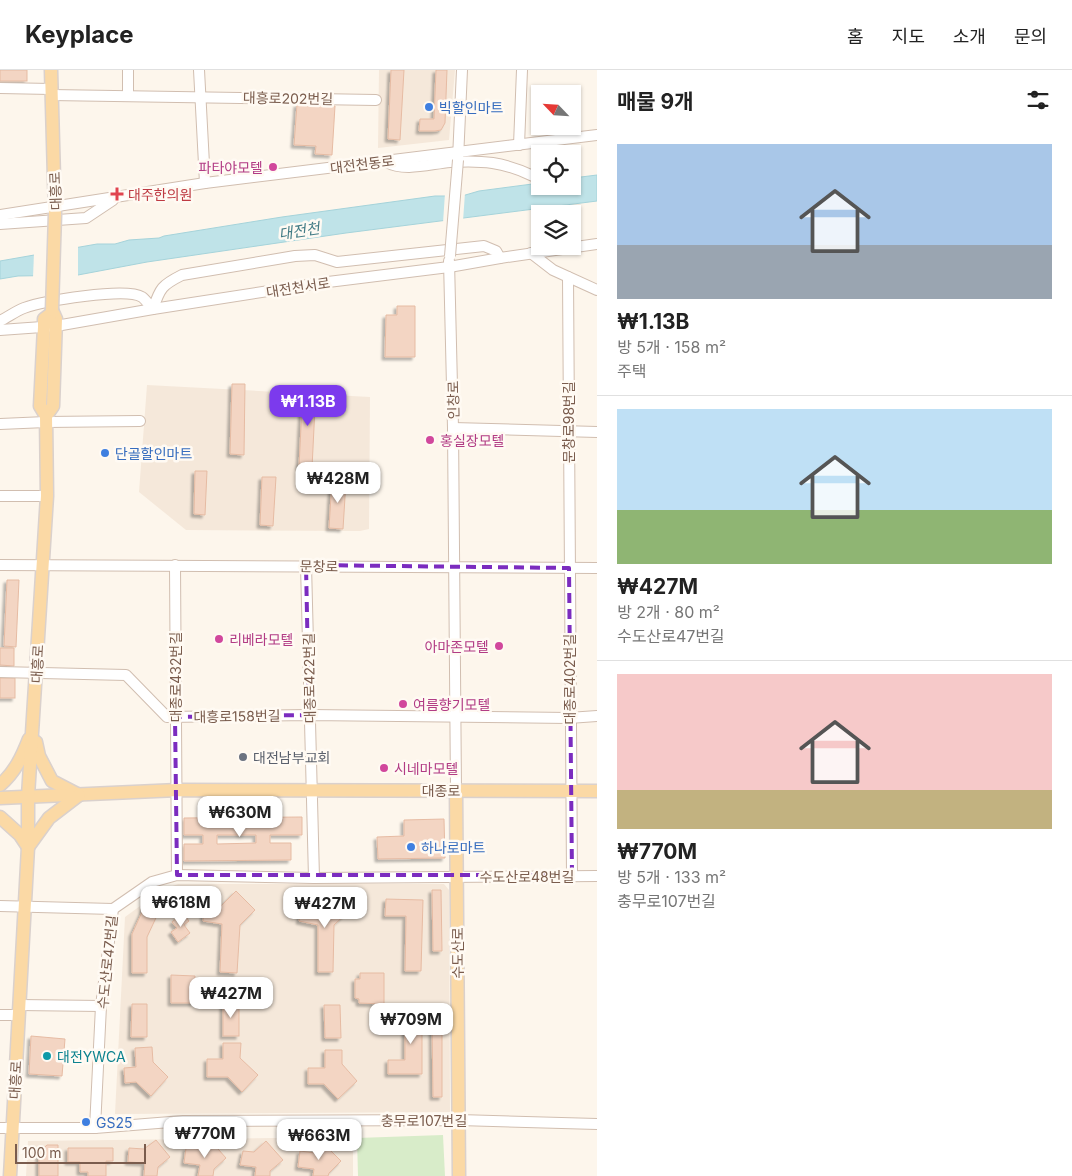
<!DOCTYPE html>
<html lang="ko">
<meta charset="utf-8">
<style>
:root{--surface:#fff;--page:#f2f2f2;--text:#222;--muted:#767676;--line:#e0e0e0;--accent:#7c3aed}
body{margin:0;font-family:Inter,"Noto Sans KR",sans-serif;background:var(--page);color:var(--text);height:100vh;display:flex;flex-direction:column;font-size:19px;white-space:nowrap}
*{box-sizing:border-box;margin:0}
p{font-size:16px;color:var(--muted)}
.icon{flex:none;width:28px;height:28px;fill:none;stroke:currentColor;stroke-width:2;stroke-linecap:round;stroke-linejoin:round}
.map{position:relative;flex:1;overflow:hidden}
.panel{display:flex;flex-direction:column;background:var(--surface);width:475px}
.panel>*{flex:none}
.needle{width:32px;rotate:295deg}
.controls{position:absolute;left:531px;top:15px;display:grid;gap:10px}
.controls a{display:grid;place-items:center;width:50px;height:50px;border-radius:0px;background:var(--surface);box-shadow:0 1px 4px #0004;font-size:25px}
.scale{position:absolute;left:15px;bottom:12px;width:131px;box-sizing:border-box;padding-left:5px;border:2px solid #7a5c4d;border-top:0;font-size:14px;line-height:18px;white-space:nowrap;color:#7a5c4d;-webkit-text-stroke:4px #fffaf3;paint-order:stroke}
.price{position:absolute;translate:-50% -42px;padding:0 11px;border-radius:10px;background:#fff;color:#222;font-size:16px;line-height:32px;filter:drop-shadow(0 1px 2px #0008)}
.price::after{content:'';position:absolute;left:50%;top:30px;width:15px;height:11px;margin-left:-8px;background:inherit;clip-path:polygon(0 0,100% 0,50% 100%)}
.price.current{background:var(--accent);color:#fff}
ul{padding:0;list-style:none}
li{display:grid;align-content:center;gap:10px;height:265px;padding:0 20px}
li+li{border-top:1px solid var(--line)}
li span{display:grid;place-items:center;height:155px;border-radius:0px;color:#555}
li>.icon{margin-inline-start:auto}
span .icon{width:90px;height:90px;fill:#fffc;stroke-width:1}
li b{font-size:21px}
h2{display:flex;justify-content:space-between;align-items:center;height:60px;padding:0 20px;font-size:21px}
header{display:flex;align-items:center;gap:30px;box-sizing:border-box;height:70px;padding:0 25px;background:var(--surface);border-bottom:1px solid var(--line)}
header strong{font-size:24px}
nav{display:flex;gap:28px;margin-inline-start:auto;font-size:18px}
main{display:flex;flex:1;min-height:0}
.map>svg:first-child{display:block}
.residential{fill:#f5e8da}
.green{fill:#d8ecc9}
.water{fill:#bfe3e8;stroke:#a5d3da}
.pier{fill:#fdf6ec}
.building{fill:#f3d5c3;stroke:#e6bba3;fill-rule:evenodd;filter:url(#shadow)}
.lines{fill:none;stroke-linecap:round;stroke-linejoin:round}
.minor-casing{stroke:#d1beb0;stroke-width:12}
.major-casing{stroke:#dad1cd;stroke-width:15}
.minor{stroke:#fff;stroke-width:10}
.major{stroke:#fbd9a5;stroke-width:12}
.minor-bridge-casing{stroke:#d1beb0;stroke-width:12;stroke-linecap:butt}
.major-bridge-casing{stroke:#dad1cd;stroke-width:15;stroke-linecap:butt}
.minor-bridge{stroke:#fff;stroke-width:10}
.major-bridge{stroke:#fbd9a5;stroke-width:12}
.marked{fill:none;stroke:#7b2cbf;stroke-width:4;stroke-dasharray:10 6;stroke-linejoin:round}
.shop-dot{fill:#3f7fe0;stroke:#fffaf3;stroke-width:2}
.hotel-dot{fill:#d1479c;stroke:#fffaf3;stroke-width:2}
.health-dot{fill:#e0444e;stroke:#fffaf3;stroke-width:2}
.worship-dot{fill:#6b7280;stroke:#fffaf3;stroke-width:2}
.culture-dot{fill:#0f9aa8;stroke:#fffaf3;stroke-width:2}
.labels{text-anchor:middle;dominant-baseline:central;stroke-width:5;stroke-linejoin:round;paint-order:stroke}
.street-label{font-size:14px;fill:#7a5c4d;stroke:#fffaf3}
.shop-label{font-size:14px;fill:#366cbe;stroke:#fffaf3;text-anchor:start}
.hotel-label{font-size:14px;fill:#b23c85;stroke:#fffaf3;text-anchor:start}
.health-label{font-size:14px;fill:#be3a42;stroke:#fffaf3;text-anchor:start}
.worship-label{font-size:14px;fill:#5b616d;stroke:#fffaf3;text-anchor:start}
.culture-label{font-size:14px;fill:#0d838f;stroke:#fffaf3;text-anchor:start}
.water-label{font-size:15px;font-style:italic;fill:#437c86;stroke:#fffaf3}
</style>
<header>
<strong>Keyplace</strong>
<nav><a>홈</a><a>지도</a><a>소개</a><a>문의</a></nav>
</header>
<main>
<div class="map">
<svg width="597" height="1106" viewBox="0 0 597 1106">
<defs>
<filter id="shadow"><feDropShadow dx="-3" dy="3" stdDeviation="1" flood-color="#0004"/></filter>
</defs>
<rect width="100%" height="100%" fill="#fdf6ec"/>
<g class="residential">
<path d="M379,0H455L449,70L378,78Z"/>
<path d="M147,315L370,327L369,459L360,461L186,460L139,422Z"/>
<path d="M178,814H444L449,820L450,1042L115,1044L125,847L162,820Z"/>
<path d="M353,1067V1106H26L28,1071Z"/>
</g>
<path class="green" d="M443,1065L445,1106H358L357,1068Z"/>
<path class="water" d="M597,105V131L346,163L147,192L78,205L18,206L0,209V191L97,174H115L129,170L159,168L164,166L282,147L435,126H462L479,121L540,113V116H572L573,108Z"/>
<g class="pier">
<path d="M445,123L453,125L465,123L463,151L443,153Z"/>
<path d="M78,175V207L33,208L34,183Z"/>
</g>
<g class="building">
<rect x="0" y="0" width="27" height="11"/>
<path d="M391,0H404L400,70L388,69Z"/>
<path d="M436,0H447L445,53L441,60L435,61H419L420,49H434Z"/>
<path d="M297,34L335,36L332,85L315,84L316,76L294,75Z"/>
<path d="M397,236H415V287H385L386,245H397Z"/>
<path d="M232,314H245L244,385L230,384Z"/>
<path d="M303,316L316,317L312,398L299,397Z"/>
<path d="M195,401H207L205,445L194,444Z"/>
<path d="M262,407H276L273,456L260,455Z"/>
<path d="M332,410L346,411L343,459L329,458Z"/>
<path d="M7,510H19L16,577L4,576Z"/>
<path d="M0,578H14V596L0,595Z"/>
<rect x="0" y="608" width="15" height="20"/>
<path d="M302,747V765H270V773H291V790L184,791V774H203V765H184V748ZM217,765H256V773L217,774Z"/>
<path d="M444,749L445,788L378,789L377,767L404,766V750Z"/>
<path d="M432,820H441L442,881H433Z"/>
<path d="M236,821L255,840L240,855L237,903L220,902L222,854L203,851L205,833L221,836Z"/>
<path d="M331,825L348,842L334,855L333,902H318V855L299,851L303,836L317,839Z"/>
<path d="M386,829L423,830L421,901H405L406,846H385Z"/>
<path d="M147,831L161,837L147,867V903H132V864Z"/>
<path d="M183,843L189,851L184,855L190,863L178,872L171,862L177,858L172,852Z"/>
<path d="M360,903H384V934L359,933V929L355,928V909H360Z"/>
<path d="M171,905L195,906L194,933H171Z"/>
<rect x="223" y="933" width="16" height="33"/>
<path d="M132,934H147V967H131Z"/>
<path d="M324,935H340L341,968H325Z"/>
<path d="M405,936H422V1004H388V990H405Z"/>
<path d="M442,951V1027H433L432,952Z"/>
<path d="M31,966L65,969L62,1006L29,1004Z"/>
<path d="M223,973H241L240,988L258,1005L242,1022L228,1007H207V989H223Z"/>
<path d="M152,977L153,992L168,1007L151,1026L136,1012L125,1013L124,998L136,997L135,978Z"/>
<path d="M325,980H342V994L357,1011L338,1029L324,1014H308V998H325Z"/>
<path d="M156,1070L170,1087L158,1097L157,1106H144L145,1093L128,1092L129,1078L144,1079Z"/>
<path d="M210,1070L226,1088L214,1099L213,1106H198L200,1095L184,1093L186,1078L200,1079Z"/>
<path d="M266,1071L283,1090L270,1101V1106H255L256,1097L240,1095L243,1081L254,1082Z"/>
<path d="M324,1074L341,1091L329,1103L328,1106H313L314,1099L298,1097L300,1081L315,1083Z"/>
<path d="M47,1075H58V1106H39V1082Z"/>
<path d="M68,1078H113V1091H106V1106H88V1102H80V1092H68Z"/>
</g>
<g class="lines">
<g class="minor-casing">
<g id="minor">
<path d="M199,0L205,113"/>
<path d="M0,18L51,19"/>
<path d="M51,25L376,30"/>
<path d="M128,26V0"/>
<path d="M519,75L522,0"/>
<path d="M458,89L462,0"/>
<path d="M386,92C405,102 429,94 450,92C482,90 504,92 533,106"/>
<path d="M0,145L205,113L597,65"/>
<path d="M0,154L86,148L113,130"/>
<path d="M531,183L553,200L597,220"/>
<path d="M449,191L453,358L456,720"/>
<path d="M568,207L572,805"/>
<path d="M0,251C8,247 16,241 24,238C43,231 126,217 142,227C146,230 149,235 153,239C160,218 162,215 182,205L295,186L315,185L337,192L484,176L496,181L500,188"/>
<path d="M0,260L56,256L153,239L320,213L449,197L500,188L597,174"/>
<path d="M0,354L46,352L140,351"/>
<path d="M453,358L597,362"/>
<path d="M0,426H47"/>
<path d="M0,495L597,498"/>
<path d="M175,495L177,805"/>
<path d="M306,495L314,808"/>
<path d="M0,602L126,605L167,647L309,645L569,648L597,646"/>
<path d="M0,836L113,839"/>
<path d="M19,935L101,936"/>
<path d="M0,945H18"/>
<path d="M0,1058H95L183,1051L459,1050L597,1054"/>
<path d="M95,1058L101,936L113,839L152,812L177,805L314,808L597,806"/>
</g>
</g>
<g class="major-casing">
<g id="major">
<path d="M51,0L55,144"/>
<path d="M46,346L53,336L56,249L52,240"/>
<path d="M36,672L39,686L52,711L79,725"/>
<path d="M0,715C15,702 22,687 29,669"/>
<path d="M456,720L459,1106"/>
<path d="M0,728L178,720L597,721"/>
<path d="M0,747L20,765L28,777"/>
<path d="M28,777L49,748L79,725"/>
<path d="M10,1106L28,777V726L47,426L46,346L40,336L44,257V249L52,243"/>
</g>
</g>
<use href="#minor" class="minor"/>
<use href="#major" class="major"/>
<g class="minor-bridge-casing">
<path id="minor-bridge" d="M450,186L458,90"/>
</g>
<g class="major-bridge-casing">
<path id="major-bridge" d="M52,240L55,144"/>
</g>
<use href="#minor-bridge" class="minor-bridge"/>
<use href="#major-bridge" class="major-bridge"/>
</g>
<path class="marked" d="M306,495L569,498L572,805H177L175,647L309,645Z"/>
<g class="shop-dot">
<circle cx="429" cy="37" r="5"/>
<circle cx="105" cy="383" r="5"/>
<circle cx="411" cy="777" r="5"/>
<circle cx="86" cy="1052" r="5"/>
</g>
<g class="hotel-dot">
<circle cx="273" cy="97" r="5"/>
<circle cx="430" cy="370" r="5"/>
<circle cx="219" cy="569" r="5"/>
<circle cx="499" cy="576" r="5"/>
<circle cx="403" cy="634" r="5"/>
<circle cx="384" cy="698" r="5"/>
</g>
<path class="health-dot" d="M114.5 116.5h5v5h5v5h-5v5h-5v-5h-5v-5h5z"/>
<circle class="worship-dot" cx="243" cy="687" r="5"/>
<circle class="culture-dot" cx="47" cy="986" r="5"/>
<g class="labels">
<g class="street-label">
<text transform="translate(288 28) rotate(1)">대흥로202번길</text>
<text transform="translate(362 94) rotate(-7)">대전천동로</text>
<text transform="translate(55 121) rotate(-92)">대흥로</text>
<text transform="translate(298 217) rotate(-9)">대전천서로</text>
<text transform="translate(453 330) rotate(-91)">인창로</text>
<text transform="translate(568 352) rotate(-90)">문창로98번길</text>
<text transform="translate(319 496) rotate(1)">문창로</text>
<text transform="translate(37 594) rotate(-87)">대흥로</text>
<text transform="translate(175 607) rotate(-90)">대종로432번길</text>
<text transform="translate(309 608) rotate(-91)">대종로422번길</text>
<text transform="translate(569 609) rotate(-90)">대종로402번길</text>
<text transform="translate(237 646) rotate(-1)">대흥로158번길</text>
<text x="441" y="720">대종로</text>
<text x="527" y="806">수도산로48번길</text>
<text transform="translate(457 883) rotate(-90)">수도산로</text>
<text transform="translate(107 892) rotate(-84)">수도산로47번길</text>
<text transform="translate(15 1010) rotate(-87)">대흥로</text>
<text x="424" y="1050">충무로107번길</text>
</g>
<g class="shop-label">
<text x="439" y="37">빅할인마트</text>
<text x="115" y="383">단골할인마트</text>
<text x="421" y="777">하나로마트</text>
<text x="96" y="1052">GS25</text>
</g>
<g class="hotel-label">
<text x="263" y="97" text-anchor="end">파타야모텔</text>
<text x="440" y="370">홍실장모텔</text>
<text x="229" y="569">리베라모텔</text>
<text x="489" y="576" text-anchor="end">아마존모텔</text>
<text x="413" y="634">여름향기모텔</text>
<text x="394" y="698">시네마모텔</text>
</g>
<g class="health-label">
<text x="128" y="124">대주한의원</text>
</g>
<g class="worship-label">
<text x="253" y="687">대전남부교회</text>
</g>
<g class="culture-label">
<text x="57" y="986">대전YWCA</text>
</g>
<g class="water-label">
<text transform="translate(299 161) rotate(-9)">대전천</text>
</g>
</g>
</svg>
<div class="controls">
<a><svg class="needle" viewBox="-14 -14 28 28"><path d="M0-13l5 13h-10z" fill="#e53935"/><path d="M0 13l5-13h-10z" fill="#767676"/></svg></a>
<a><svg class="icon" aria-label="locate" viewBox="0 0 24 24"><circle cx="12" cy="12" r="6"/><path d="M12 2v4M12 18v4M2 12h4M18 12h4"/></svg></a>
<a><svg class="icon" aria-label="layers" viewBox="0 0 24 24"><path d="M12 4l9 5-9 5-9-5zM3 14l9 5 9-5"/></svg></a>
</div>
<div class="scale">100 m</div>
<b class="price current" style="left:308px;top:357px">₩1.13B</b>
<b class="price" style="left:338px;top:434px">₩428M</b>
<b class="price" style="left:240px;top:768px">₩630M</b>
<b class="price" style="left:181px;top:858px">₩618M</b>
<b class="price" style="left:325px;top:859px">₩427M</b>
<b class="price" style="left:231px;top:949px">₩427M</b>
<b class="price" style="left:411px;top:975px">₩709M</b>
<b class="price" style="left:205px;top:1089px">₩770M</b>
<b class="price" style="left:319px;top:1091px">₩663M</b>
</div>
<section class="panel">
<h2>매물 9개<svg class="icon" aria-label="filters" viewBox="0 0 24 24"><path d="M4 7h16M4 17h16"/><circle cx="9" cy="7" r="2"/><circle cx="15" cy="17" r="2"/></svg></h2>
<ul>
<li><span style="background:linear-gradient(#a9c7e8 65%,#9aa5b1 0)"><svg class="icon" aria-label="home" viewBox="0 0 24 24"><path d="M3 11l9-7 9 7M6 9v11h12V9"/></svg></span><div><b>₩1.13B</b><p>방 5개 · 158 m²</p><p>주택</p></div></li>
<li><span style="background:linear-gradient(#bfe0f5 65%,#8fb573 0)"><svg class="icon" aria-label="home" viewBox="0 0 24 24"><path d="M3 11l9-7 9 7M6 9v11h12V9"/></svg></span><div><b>₩427M</b><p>방 2개 · 80 m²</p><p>수도산로47번길</p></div></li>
<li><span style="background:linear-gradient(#f6c9c9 75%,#c2b280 0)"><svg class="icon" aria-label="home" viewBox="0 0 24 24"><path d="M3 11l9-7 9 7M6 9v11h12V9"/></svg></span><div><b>₩770M</b><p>방 5개 · 133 m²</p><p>충무로107번길</p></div></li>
</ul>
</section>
</main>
